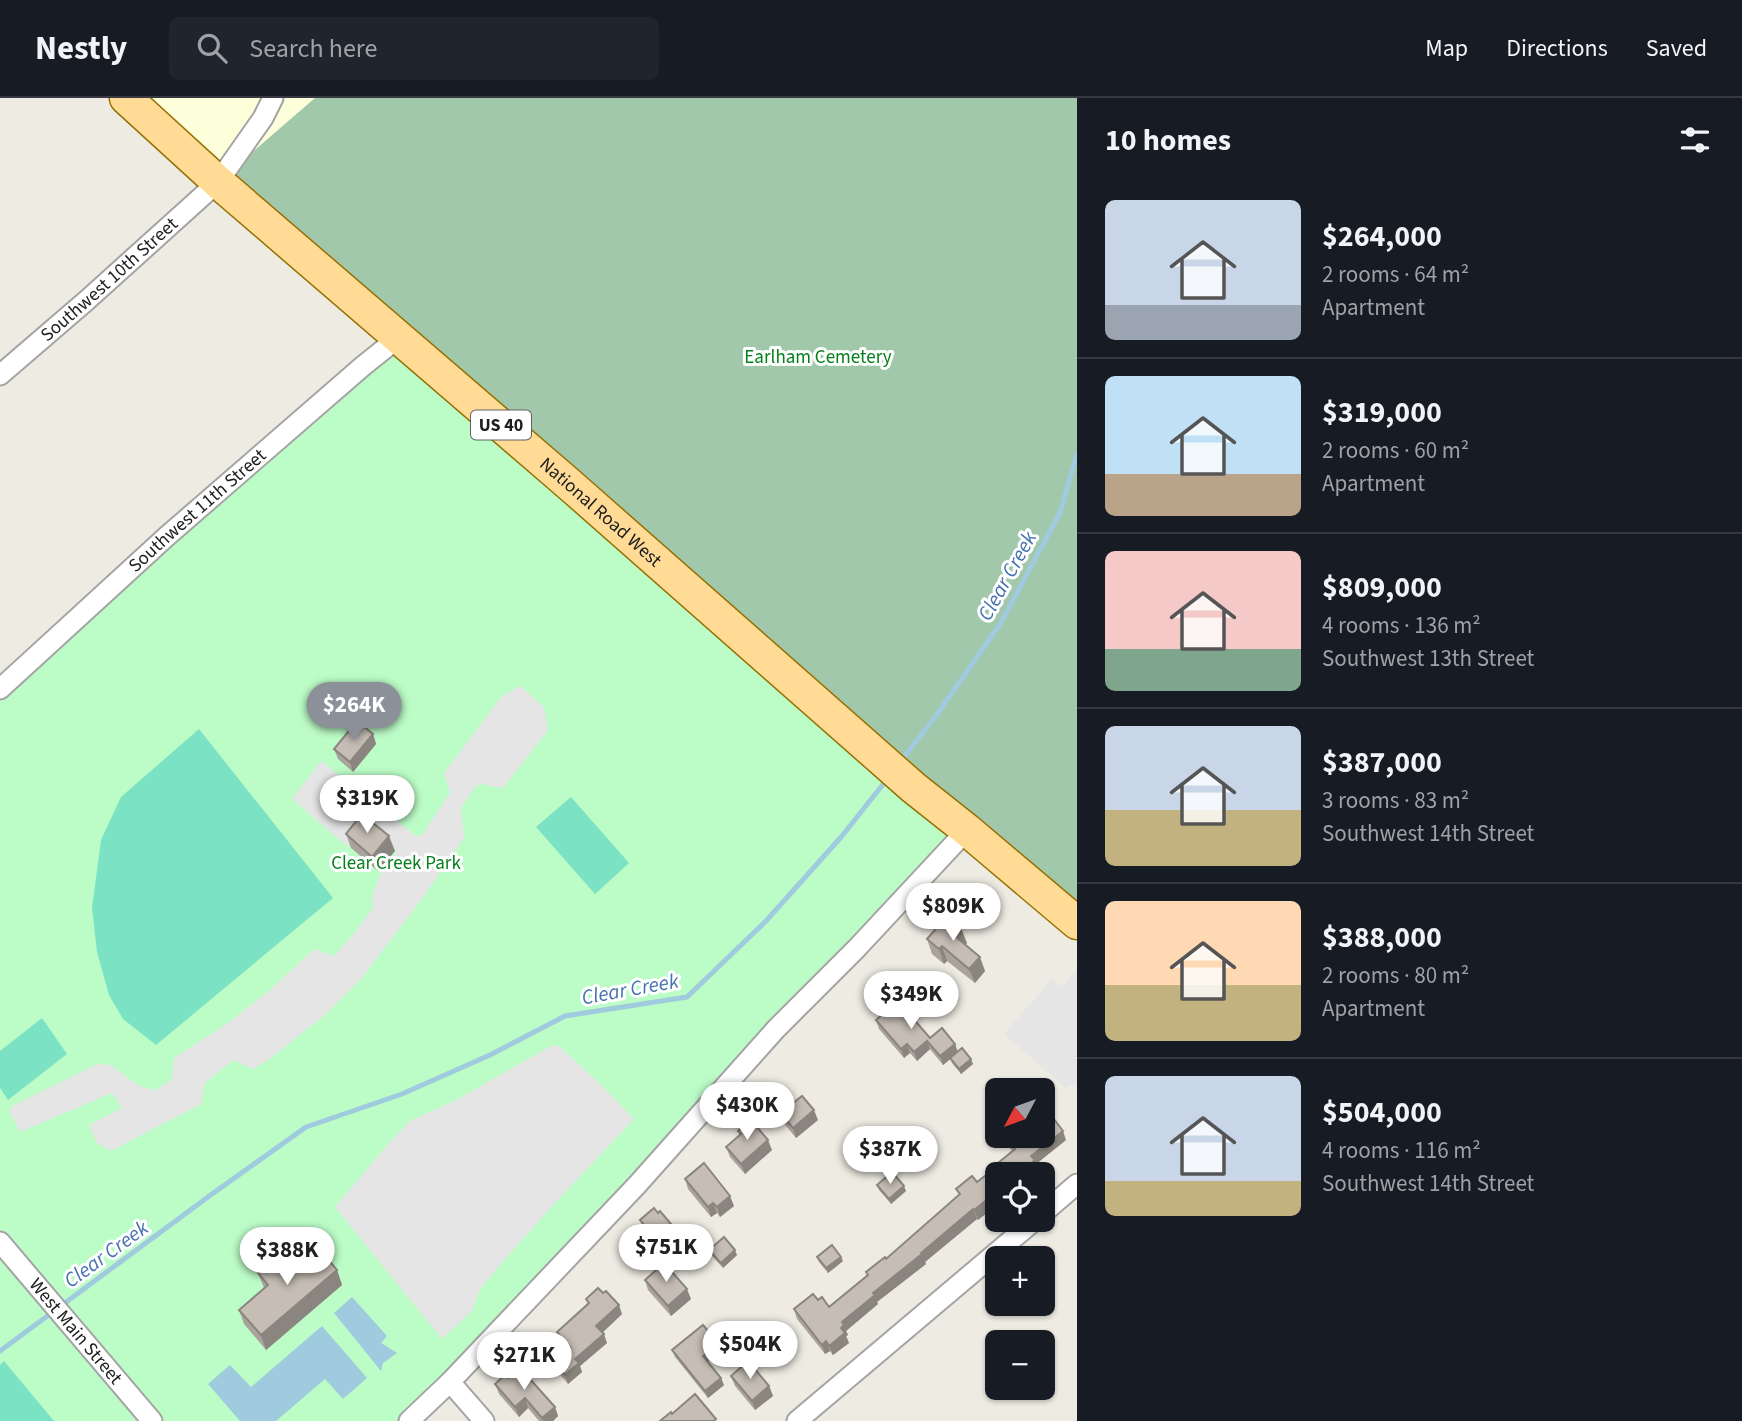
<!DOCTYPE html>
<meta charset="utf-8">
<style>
:root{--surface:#171b24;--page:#20242c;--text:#f1f3f6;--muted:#9ea1a6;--line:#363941;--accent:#8c9099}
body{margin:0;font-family:"Source Sans 3",sans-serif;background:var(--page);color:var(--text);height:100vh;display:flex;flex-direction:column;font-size:26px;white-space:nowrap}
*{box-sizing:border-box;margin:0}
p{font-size:23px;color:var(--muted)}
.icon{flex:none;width:38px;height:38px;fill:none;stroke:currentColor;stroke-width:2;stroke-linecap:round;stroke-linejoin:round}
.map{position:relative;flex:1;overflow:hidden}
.sheet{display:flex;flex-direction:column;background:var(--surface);width:665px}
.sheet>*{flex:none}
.needle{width:46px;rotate:229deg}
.controls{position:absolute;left:985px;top:980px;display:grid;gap:14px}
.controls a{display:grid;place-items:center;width:70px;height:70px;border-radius:10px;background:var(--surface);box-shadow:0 2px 5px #0004;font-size:35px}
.price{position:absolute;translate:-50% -60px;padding:0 16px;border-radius:24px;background:#fff;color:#222;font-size:23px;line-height:46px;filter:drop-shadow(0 2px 4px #0008)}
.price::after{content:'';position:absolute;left:50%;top:42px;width:21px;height:16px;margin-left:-10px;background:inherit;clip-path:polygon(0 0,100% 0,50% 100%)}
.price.active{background:var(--accent);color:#fff}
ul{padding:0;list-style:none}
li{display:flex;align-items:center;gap:21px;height:175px;padding:0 28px}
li+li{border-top:2px solid var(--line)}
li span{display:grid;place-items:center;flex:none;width:196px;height:140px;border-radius:10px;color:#555}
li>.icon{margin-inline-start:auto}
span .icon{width:84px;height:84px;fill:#fffc;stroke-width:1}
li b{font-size:30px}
h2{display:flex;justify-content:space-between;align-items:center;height:84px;padding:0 28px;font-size:30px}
header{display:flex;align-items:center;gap:42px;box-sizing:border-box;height:98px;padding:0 35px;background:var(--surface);border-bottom:2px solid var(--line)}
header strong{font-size:33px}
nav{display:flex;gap:38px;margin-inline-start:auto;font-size:24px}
.search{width:490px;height:63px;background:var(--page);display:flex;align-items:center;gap:18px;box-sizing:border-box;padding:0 24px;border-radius:10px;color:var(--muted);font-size:26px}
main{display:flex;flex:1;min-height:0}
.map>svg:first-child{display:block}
.education{fill:#fcffda}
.cemetery{fill:#a2c8ab}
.park{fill:#bcfcc7}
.pitch{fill:#7ce2c4}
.parking{fill:#e5e5e5}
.water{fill:#a0cade}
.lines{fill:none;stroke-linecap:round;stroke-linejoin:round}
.stream{stroke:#a0cade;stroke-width:5}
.minor-casing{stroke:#a4a4a4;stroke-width:23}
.primary-casing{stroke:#957100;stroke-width:35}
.minor{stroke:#fff;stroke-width:19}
.primary{stroke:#ffdb96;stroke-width:32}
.wall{fill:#aaa39c}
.shaded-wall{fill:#8b857f}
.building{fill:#c6beb5;stroke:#8b857f;stroke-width:2}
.labels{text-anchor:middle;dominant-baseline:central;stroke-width:6;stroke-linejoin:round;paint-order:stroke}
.shield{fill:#fff;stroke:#616161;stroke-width:2}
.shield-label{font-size:18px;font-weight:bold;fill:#1d1d1d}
.street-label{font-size:19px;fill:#1d1d1d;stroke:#fff}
.park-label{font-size:19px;fill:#077f1c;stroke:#fff}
.water-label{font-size:21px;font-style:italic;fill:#4571b0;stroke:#fff}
</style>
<header>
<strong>Nestly</strong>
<div class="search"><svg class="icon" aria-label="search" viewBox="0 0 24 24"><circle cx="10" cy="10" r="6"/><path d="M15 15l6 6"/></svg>Search here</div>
<nav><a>Map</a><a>Directions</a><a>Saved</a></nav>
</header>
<main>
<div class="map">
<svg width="1077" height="1323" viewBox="0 0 1077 1323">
<rect width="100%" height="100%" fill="#eeebe2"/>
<path class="education" d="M126,0H315L218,84Z"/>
<path class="cemetery" d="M315,0H1077V825L218,84Z"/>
<path class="park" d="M398,240L967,732L409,1323H0V591Z"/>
<g class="pitch">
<path d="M199,631L333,800L156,947L123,921L109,897L97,854L92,810L101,742L121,699Z"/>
<path d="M571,699L629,765L595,796L536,729Z"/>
<path d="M42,920L67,956L8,1002L0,990V953Z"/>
<path d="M4,1263L54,1323H0V1267Z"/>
</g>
<g class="parking">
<path d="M520,588L544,609L548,632L503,690L480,686L473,692L461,710L464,740L421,802L361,881L326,916L271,960L253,971L233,962L205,985L201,1006L111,1053L97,1045L89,1027L122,1010L112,995L20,1034L9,1012L14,1007L97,966L111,967L137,987L146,990L156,992L172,981L174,960L228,925L271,891L314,851L334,858L356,833L373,810L372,800L380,777L397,753L367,727L348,749L292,701L321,663L416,738L422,737L450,695L444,675L502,598Z"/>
<path d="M1077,871V984L1073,989L1070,987L1067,991L1004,936L1052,881L1060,888L1064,886Z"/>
<path d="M551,948H559L600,986L634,1021L554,1106L505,1161L480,1191L472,1213L442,1241L335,1109L389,1045L410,1023L458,1001Z"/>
</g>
<g class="water">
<path d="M352,1199L387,1238L381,1245L397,1255L383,1265L381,1273L334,1215Z"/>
<path d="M322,1228L367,1280L343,1301L325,1281L276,1323H240L208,1286L230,1267L251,1289Z"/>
</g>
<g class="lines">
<g class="stream">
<path d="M900,664L935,619L1000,526L1060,415L1077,356"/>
<path d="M0,1253L212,1096L306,1029L402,996L490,957L565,918L687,899L766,823L842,738L888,680"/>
</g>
<g class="minor-casing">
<g id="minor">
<path id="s1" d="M0,277L86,203L218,84L263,20L273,0"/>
<path id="s2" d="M0,591L166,439L363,268L398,240"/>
<path d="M1043,1115L1077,1086"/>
<path id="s3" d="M0,1144L152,1323"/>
<path d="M450,1284L484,1323"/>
<path d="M409,1323L450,1284L637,1087L776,931L857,850L967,732"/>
<path d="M797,1323L1035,1122"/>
</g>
</g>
<g class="primary-casing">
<g id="primary">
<path id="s4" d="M126,0L218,84L570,387L914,690L967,732L1077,825"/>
</g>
</g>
<use href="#minor" class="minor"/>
<use href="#primary" class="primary"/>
</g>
<g class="wall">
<path d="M373,636L376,646L353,674L338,661L334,651Z"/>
<path d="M346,736L395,753L378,773L351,750Z"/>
<path d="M927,841L967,845L965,847L985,873L975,885L947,863L944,866L932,856Z"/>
<path d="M876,922L930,940L955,946L958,954L973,966L961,976L952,965L950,961L943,967L930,951L917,963L910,955L904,960L879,931Z"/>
<path d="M792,1006L818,1022L796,1040L777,1017L774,1007Z"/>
<path d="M738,1033L772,1052L745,1076L730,1059L726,1049L740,1037Z"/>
<path d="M1000,1038H1043L1066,1042L1036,1066L1039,1072L978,1122L977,1121L925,1164L926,1166L877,1204L878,1206L846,1233L848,1237L846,1238L849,1245L833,1257L830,1253L825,1256L797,1221L794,1211L818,1202L829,1209L868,1177L866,1174L886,1161L959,1097L956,1091L977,1084L998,1068V1065L1012,1053Z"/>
<path d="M685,1081L734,1108L720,1119L717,1115L711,1119L688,1091Z"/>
<path d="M877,1087L906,1093L891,1106L879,1092Z"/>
<path d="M640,1122L680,1142L662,1158L645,1138Z"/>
<path d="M709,1152L737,1157L723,1170L711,1157Z"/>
<path d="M817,1159L843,1163L828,1175L819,1164Z"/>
<path d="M285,1169L337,1172L342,1187L266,1252L244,1226L239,1212L264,1190L258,1175Z"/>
<path d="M645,1182L691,1201L671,1218L648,1192Z"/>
<path d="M586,1201L622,1216L602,1235L607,1245L580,1268L582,1274L568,1286L556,1272L553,1263L567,1251L560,1243L557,1234L588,1206Z"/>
<path d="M672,1252H721L708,1264L724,1287L708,1300L675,1259Z"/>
<path d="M731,1278L769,1288L773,1298L755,1312L735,1288Z"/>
<path d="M508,1280L555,1309L558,1318L553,1323H539L528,1310L519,1319L499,1296L495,1286Z"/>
</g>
<g class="shaded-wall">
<path d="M373,636L376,646L353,674L350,664Z"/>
<path d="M389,738L395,753L378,773L372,759Z"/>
<path d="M961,830L967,845L960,853L955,838Z"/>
<path d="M942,848L947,863L944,866L939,851Z"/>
<path d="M980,859L985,873L975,885L969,871Z"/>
<path d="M927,943L930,951L917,963L914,954Z"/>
<path d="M907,946L910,955L904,960L901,951Z"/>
<path d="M955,946L958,955L943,967L940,958Z"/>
<path d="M971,961L973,966L961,976L959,971Z"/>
<path d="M814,1012L818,1022L796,1040L793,1030Z"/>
<path d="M1063,1033L1066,1042L1036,1066L1039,1072L1033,1076H1018L1031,1058Z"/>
<path d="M768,1042L772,1052L745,1076L741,1066Z"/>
<path d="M904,1088L906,1093L891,1106L889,1101Z"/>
<path d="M998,1093V1106L978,1122L974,1112Z"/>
<path d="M730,1098L734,1108L720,1119L717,1109Z"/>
<path d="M713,1105L717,1115L711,1119L708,1109Z"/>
<path d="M973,1111L977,1121L925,1164L926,1166L877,1204L878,1206L846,1233L848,1237L846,1238L849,1245L833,1257L829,1248L841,1230L842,1224L873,1195Z"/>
<path d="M677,1133L680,1142L662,1158L658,1148Z"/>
<path d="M735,1152L737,1157L723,1170L721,1165Z"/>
<path d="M841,1159L843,1163L828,1175L826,1170Z"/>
<path d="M337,1172L342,1187L266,1252L261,1237Z"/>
<path d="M687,1191L691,1201L671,1218L668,1208Z"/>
<path d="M619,1207L622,1216L600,1237L596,1228Z"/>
<path d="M604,1236L607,1245L580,1268L582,1274L568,1286L565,1277L575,1261Z"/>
<path d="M826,1243L830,1253L825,1256L822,1247Z"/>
<path d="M718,1245L721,1252L706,1266L703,1258Z"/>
<path d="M721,1280L724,1287L708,1300L705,1293Z"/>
<path d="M769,1288L773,1298L755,1312L752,1303Z"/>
<path d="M525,1300L528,1310L519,1319L515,1309Z"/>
<path d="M555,1309L558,1318L553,1323H543L542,1320Z"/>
</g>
<g class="building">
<path d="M357,623L373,636L350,664L334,651Z"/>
<path d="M362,716L389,738L372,759L346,736Z"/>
<path d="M949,821L961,830L955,838L980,859L969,871L942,848L939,851L927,841L941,825L944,828Z"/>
<path d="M898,903L930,940L942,930L955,946L940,958L927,943L914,954L907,946L901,951L876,922Z"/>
<path d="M962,950L971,961L959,971L950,960Z"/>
<path d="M786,997L792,1006L802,998L814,1012L793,1030L774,1007Z"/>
<path d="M1047,1012L1063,1033L1031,1058L1035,1062L1018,1076H998V1093L974,1112L973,1111L921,1155L922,1156L873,1195L875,1197L842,1224L844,1227L841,1230L845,1235L829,1248L826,1243L822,1247L794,1211L813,1196L818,1202L822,1199L829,1209L868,1177L866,1174L885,1159L886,1161L960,1096L956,1091L972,1078L977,1084L999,1067L998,1065L1015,1051L1004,1038H1043V1014Z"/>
<path d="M751,1022L768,1042L741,1066L726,1049L741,1036L738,1033Z"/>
<path d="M704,1065L730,1098L717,1109L713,1105L708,1109L685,1081Z"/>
<path d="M892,1074L904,1088L889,1101L877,1087Z"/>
<path d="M654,1110L658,1115L660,1113L677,1133L658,1148L642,1129L644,1127L640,1122Z"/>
<path d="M724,1139L735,1152L721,1165L709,1152Z"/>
<path d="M314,1145L337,1172L261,1237L239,1212L268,1187L258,1175L276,1159L285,1169Z"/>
<path d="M832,1147L841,1159L826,1170L817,1159Z"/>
<path d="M664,1165L687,1191L668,1208L645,1182Z"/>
<path d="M598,1190L603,1195L606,1193L619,1207L596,1228L604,1236L575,1261L579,1265L565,1277L553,1263L570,1249L557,1234L589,1205L586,1201Z"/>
<path d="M703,1227L718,1245L703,1258L721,1280L705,1293L672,1252Z"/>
<path d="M748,1263L769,1288L752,1303L731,1278Z"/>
<path d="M520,1270L555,1309L542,1320L525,1300L515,1309L495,1286L505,1277L508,1280Z"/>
<path d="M695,1296L716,1321L714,1323H660L671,1314L672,1316Z"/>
</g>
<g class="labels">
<rect class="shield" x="471" y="312.5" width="60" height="29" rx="5"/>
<g class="shield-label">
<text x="501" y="327">US 40</text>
</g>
<g class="street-label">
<text stroke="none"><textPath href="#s1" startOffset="145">Southwest 10th Street</textPath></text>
<text stroke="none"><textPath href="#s2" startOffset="266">Southwest 11th Street</textPath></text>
<text stroke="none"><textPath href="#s4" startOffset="630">National Road West</textPath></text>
<text stroke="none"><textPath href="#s3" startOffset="117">West Main Street</textPath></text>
</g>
<g class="park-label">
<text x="818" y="259">Earlham Cemetery</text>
<text x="396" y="765">Clear Creek Park</text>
</g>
<g class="water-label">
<text transform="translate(1007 478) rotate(-61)">Clear Creek</text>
<text transform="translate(630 891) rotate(-10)">Clear Creek</text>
<text transform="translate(106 1156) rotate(-36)">Clear Creek</text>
</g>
</g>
</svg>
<div class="controls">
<a><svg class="needle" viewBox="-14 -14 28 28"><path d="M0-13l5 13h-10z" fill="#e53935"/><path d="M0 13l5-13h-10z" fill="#9ea1a6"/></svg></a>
<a><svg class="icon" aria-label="locate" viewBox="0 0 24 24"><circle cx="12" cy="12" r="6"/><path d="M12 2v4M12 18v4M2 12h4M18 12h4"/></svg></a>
<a>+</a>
<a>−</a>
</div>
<b class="price active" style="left:354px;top:644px">$264K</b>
<b class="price" style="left:367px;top:737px">$319K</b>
<b class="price" style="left:953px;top:845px">$809K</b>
<b class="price" style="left:911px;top:933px">$349K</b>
<b class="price" style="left:747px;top:1044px">$430K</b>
<b class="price" style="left:890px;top:1088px">$387K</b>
<b class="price" style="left:666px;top:1186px">$751K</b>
<b class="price" style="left:287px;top:1189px">$388K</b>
<b class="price" style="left:750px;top:1283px">$504K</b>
<b class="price" style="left:524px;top:1294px">$271K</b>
</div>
<section class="sheet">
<h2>10 homes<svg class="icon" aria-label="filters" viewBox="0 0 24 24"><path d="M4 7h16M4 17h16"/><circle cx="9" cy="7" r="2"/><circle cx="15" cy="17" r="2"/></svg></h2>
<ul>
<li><span style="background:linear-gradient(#c9d6e8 75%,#9aa5b1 0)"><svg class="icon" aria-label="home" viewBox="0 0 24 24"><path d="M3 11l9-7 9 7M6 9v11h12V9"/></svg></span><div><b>$264,000</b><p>2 rooms · 64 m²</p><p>Apartment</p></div></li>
<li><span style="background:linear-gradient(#bfe0f5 70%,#b9a48a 0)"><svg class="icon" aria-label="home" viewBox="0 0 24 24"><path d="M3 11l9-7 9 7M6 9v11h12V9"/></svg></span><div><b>$319,000</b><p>2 rooms · 60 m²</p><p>Apartment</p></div></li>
<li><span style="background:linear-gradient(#f6c9c9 70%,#7fa58c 0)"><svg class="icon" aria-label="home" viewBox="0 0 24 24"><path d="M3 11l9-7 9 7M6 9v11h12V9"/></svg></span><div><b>$809,000</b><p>4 rooms · 136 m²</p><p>Southwest 13th Street</p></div></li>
<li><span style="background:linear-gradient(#c9d6e8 60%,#c2b280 0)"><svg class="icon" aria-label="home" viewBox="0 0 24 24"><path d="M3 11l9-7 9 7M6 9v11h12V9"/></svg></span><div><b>$387,000</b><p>3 rooms · 83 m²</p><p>Southwest 14th Street</p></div></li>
<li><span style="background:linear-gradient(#ffd9b3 60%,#c2b280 0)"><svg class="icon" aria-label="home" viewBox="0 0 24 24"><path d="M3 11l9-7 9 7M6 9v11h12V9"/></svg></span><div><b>$388,000</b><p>2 rooms · 80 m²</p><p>Apartment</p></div></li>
<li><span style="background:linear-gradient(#c9d6e8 75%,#c2b280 0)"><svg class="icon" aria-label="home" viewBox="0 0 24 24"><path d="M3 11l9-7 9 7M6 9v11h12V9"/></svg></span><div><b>$504,000</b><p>4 rooms · 116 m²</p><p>Southwest 14th Street</p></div></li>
</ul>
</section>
</main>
